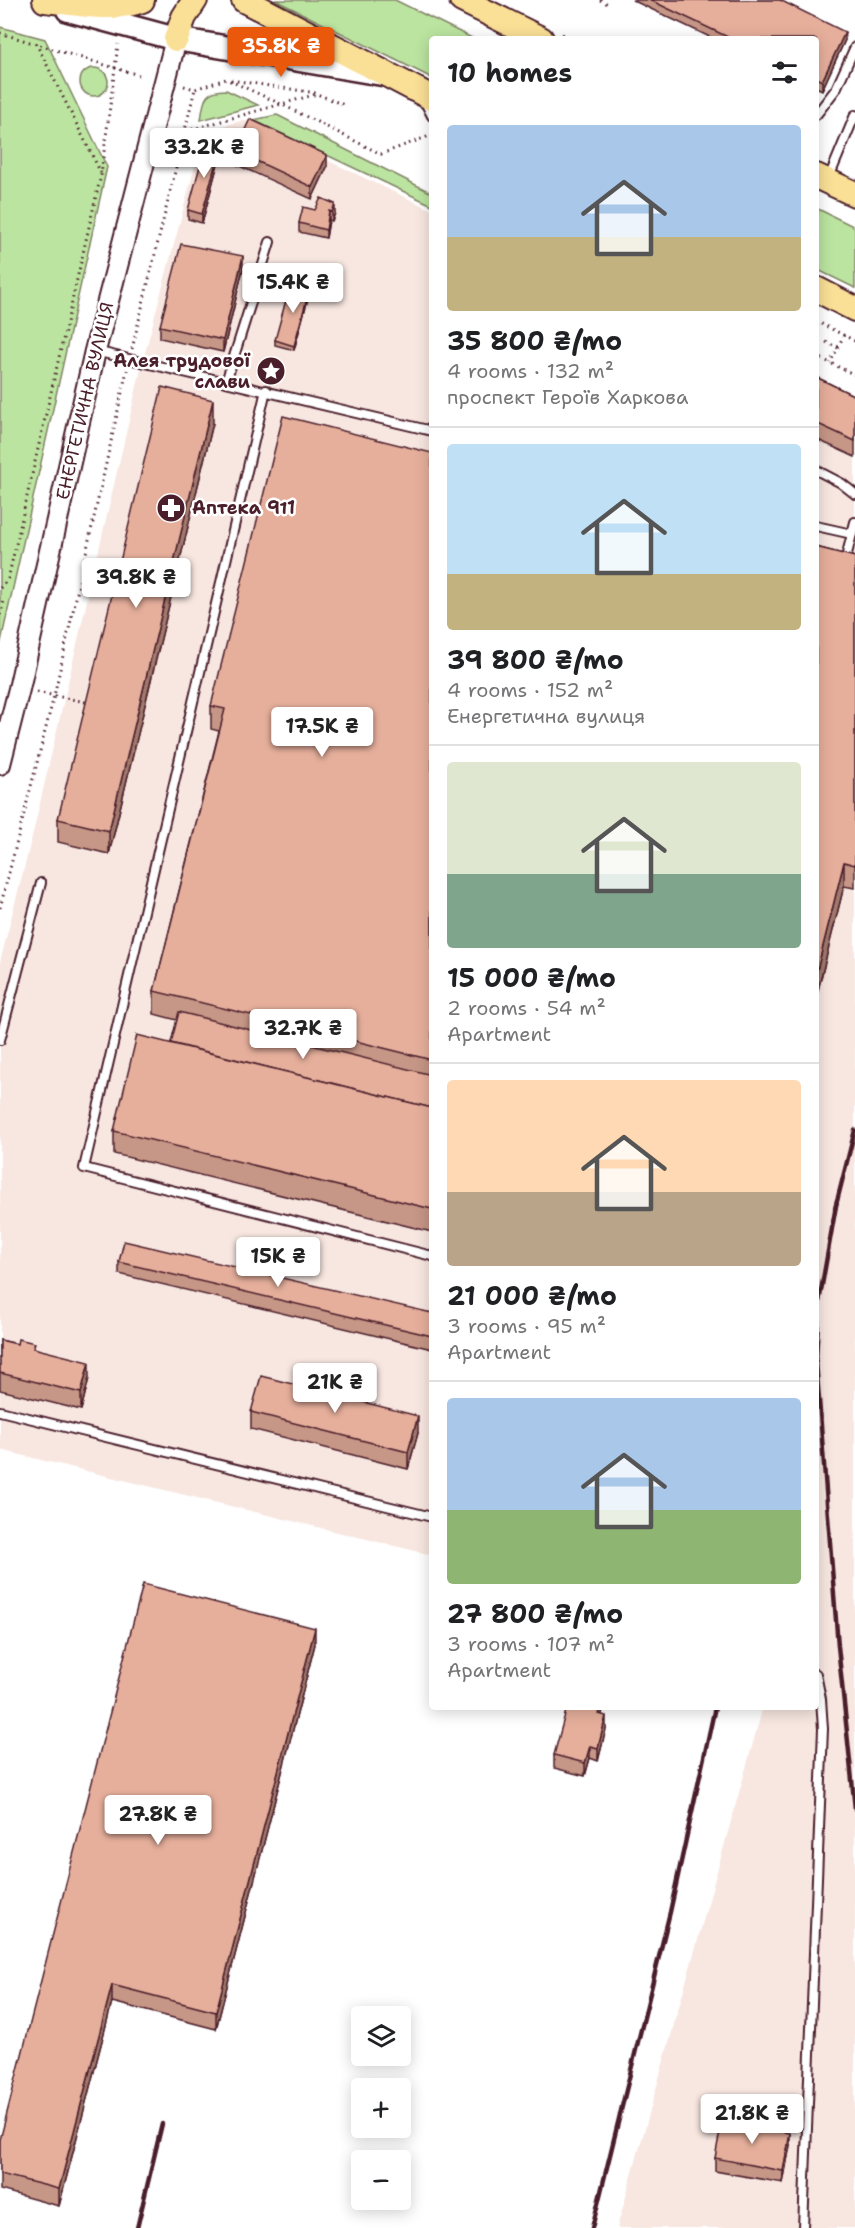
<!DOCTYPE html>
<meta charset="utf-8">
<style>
:root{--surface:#fff;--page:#f2f2f2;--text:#202124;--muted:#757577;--line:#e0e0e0;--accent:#ea580c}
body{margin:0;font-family:"Shantell Sans",sans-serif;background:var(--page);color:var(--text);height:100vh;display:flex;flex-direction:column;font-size:22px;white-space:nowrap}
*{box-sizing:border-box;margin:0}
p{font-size:20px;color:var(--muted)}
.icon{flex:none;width:33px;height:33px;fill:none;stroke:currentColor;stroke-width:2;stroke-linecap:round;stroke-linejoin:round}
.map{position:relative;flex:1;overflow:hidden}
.side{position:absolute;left:429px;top:36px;width:390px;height:1674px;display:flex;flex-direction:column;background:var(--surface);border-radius:6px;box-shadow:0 3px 15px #0003}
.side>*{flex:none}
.tools{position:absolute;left:351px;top:2006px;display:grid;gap:12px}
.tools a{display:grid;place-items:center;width:60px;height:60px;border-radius:6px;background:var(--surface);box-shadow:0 3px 15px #0003;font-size:30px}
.price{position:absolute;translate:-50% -51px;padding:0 14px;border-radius:6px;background:#fff;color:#222;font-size:20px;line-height:39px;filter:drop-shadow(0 2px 3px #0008)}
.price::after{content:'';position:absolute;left:50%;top:36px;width:18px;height:14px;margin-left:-9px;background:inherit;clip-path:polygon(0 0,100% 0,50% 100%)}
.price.active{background:var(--accent);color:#fff}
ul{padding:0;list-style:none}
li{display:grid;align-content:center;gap:12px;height:318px;padding:0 18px}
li+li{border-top:2px solid var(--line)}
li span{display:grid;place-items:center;height:186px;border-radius:6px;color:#555}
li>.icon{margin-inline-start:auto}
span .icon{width:108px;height:108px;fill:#fffc;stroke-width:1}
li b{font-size:26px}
h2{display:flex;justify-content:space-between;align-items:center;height:72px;padding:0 18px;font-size:26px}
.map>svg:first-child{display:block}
.built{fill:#f8e7e1}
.green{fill:#bbe4a0;stroke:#828266;stroke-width:1.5}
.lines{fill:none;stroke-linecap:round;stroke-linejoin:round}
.service-casing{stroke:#4a1f2b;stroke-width:12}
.tertiary-casing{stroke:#4a1f2b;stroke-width:24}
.secondary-casing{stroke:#4a1f2b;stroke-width:27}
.primary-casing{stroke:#4a1f2b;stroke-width:28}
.path{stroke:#4a1f2b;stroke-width:3;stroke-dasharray:1.5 4.5;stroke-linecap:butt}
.service{stroke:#fff;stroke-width:8}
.tertiary{stroke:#fff;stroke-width:20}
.secondary{stroke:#fff;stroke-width:22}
.primary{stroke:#fadf96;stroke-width:24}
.rail{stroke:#4a1f2b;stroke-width:4.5}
.wall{fill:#c69686;stroke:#4a1f2b;stroke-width:1.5}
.shaded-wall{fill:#a17a6d;stroke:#4a1f2b;stroke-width:1.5}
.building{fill:#e6af9c;stroke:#4a1f2b;stroke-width:1.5}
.labels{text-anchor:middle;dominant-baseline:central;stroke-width:5;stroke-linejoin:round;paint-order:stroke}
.poi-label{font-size:18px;font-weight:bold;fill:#4a1f2b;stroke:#fff;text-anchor:end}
.street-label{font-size:18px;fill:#4a1f2b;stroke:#fff}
</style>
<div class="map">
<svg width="855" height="2228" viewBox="0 0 855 2228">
<rect width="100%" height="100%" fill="#fff"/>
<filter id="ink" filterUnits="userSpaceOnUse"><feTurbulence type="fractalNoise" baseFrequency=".0167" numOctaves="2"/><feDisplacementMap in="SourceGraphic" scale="12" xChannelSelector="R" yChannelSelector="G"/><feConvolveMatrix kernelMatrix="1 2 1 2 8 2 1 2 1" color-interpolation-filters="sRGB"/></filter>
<g filter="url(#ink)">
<g class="built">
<path d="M243,120L432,210V1555L0,1450V962L33,833L143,360L204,132Z"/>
<path d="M816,394L855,413V2228H617L763,1707H816Z"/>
</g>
<g class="green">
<path d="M275,0H395L474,39H432V78Z"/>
<path d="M0,27L45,39L107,167L0,646Z"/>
<circle cx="94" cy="82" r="14"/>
<path d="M226,90L258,105L201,120C204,101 203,90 226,90Z"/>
<path d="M277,115L432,193V205L253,120Z"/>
<path d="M816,208L855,227V288L816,269Z"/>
</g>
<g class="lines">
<g class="service-casing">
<g id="service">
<path d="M425,102L432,116"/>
<path d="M816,115L836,89L855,47"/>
<path d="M828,180L855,115"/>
<path d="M95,351L432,431"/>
<path d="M226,382L270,242"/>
<path d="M266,390L84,1168L432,1256"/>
<path d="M816,470L841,483L855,494"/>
<path d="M855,522L845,562L855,564"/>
<path d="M816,526L852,534"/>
<path d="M0,1040L41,883"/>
<path d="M0,1411L432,1517"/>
<path d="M803,2228L823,1729L821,1699L816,1674"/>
</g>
</g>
<g class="tertiary-casing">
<path id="tertiary" d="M0,764L19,689L95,351L176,39"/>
</g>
<g class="secondary-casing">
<path id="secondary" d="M68,10L176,39L382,74"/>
</g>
<g class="primary-casing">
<g id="primary">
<path d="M45,0C76,3 112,12 142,0"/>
<path d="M244,0L432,98"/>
<path d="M462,0L541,39"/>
<path d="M176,39L184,17L195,0"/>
<path d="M816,176L855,194"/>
<path d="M816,289L855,309"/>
</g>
</g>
<g class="path">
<path d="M600,0L610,5"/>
<path d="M0,33L115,68L118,44"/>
<path d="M562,34L571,39"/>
<path d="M36,43L101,173"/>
<path d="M231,80L316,93"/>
<path d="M184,86L195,89L226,79L281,104L381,154L432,135"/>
<path d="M186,131L317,94L344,105"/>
<path d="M816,321L855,341"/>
<path d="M826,342L838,348L830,363"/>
<path d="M838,347L844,335"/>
<path d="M132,349L195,89"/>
<path d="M816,356L855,375"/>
<path d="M0,588L8,579L101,175L115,68L142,76"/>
<path d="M0,615L4,601"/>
<path d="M37,692L90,703"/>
<path d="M0,908L54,696L127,370"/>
</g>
<use href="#service" class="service"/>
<use href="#tertiary" class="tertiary"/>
<use href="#secondary" class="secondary"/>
<use href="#primary" class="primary"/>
<g class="rail">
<path d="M837,1200L819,1302L816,1361L838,1646L855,1809"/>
<path d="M835,1209L855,1130"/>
<path d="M137,2228L162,2124"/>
<path d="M592,2228L670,1912L715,1707"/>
</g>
</g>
<g class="wall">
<path d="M632,0H780L845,40L822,90L816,87V39H714Z"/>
<path d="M235,151L327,167L312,199L235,164Z"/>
<path d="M220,156L202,223L188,219V210Z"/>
<path d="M315,210L335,213L332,221L329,220L326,238L299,232V223Z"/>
<path d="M243,269L223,352L160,338V326Z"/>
<path d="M310,291L294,350L275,345V340Z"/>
<path d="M816,377L855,396V457L816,439Z"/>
<path d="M213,423L109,854L58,842V819Z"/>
<path d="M432,453V1232L114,1154V1131L171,1043L177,1020L154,1014V991L219,731L211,729V706Z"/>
<path d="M816,547L855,557V888L844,886L816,998Z"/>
<path d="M119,1262L432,1313V1349L119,1274Z"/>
<path d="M0,1340L35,1348L89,1378L81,1410L0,1390Z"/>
<path d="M251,1412L418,1433L408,1469L251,1429Z"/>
<path d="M315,1644L216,2029L112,2002L59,2206L0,2190V2140Z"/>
<path d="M603,1707L602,1715L606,1729L598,1761L590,1758L585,1776L554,1768V1755Z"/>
<path d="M790,2145L783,2183L715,2171V2158Z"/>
</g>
<g class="shaded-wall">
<path d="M845,32V40L822,90V81Z"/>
<path d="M220,148V156L202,223V214Z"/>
<path d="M327,155V167L312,199V187Z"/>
<path d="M335,204V213L332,221V212Z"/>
<path d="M329,211V220L326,238V230Z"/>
<path d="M243,256V269L223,352V340Z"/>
<path d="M310,287V291L294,350V346Z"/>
<path d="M213,400V423L109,854V831Z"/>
<path d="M844,862V886L816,998V974Z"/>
<path d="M89,1362V1378L81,1410V1393Z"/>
<path d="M418,1416V1433L408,1469V1452Z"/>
<path d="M315,1628V1644L216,2029V2012Z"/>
<path d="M601,1707H603V1710L599,1726V1714Z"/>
<path d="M606,1716V1729L598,1761V1748Z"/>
<path d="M590,1746V1758L585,1776V1763Z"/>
<path d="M112,1985V2002L59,2206V2189Z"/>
<path d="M790,2133V2145L783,2183V2171Z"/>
</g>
<g class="building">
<path d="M650,0H780L845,32L822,81L816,78V39H732Z"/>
<path d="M250,119L327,155L312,187L235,151Z"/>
<path d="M206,144L220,148L202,214L188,210Z"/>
<path d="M321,198L335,204L332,212L329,211L326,230L299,223L303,207L315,210Z"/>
<path d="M181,244L243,256L223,340L160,326Z"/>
<path d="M291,282L310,287L294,346L275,340Z"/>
<path d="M816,377L855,396V441L816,423Z"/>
<path d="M162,387L213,400L109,831L58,819Z"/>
<path d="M283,416L432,453V1060L154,991L225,709L211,706Z"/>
<path d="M816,547L855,557V865L844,862L816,974Z"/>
<path d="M179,1012L432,1075V1108L171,1043Z"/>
<path d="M137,1035L432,1108V1209L114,1131Z"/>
<path d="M124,1241L432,1313V1336L119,1262Z"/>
<path d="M18,1339L35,1343L33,1348L89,1362L81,1393L0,1373V1340L17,1344Z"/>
<path d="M261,1376L418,1416L408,1452L251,1412Z"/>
<path d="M143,1584L315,1628L216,2012L112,1985L59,2189L0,2174V2140Z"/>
<path d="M567,1707H601L599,1714L606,1716L598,1748L590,1746L585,1763L554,1755Z"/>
<path d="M722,2120L790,2133L783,2171L715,2158Z"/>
</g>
</g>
<defs>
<g id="sight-disc" transform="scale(1.5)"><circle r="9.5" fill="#4a1f2b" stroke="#fff"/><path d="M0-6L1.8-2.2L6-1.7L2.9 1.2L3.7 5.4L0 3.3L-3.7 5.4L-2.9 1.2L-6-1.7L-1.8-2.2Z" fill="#fff"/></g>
<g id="pharmacy-disc" transform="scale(1.5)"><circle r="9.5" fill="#4a1f2b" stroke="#fff"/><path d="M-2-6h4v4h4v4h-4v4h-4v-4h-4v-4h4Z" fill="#fff"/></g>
</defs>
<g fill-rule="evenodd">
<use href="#sight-disc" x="271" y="371"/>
<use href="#pharmacy-disc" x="171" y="508"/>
</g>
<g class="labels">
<g class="poi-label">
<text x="250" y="361">Алея трудової<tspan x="250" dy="21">слави</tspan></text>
<text x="192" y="508" text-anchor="start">Аптека 911</text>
</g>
<g class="street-label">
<text transform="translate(85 401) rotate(-77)">ЕНЕРГЕТИЧНА ВУЛИЦЯ</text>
</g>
</g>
</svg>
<div class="tools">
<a><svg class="icon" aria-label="layers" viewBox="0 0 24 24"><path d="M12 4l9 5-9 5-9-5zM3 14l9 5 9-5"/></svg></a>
<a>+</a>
<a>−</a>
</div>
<b class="price active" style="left:281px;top:78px">35.8K ₴</b>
<b class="price" style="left:204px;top:179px">33.2K ₴</b>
<b class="price" style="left:293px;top:314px">15.4K ₴</b>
<b class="price" style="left:136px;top:609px">39.8K ₴</b>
<b class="price" style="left:322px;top:758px">17.5K ₴</b>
<b class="price" style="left:303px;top:1060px">32.7K ₴</b>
<b class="price" style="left:278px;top:1288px">15K ₴</b>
<b class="price" style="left:335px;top:1414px">21K ₴</b>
<b class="price" style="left:158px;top:1846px">27.8K ₴</b>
<b class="price" style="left:752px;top:2145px">21.8K ₴</b>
<section class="side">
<h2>10 homes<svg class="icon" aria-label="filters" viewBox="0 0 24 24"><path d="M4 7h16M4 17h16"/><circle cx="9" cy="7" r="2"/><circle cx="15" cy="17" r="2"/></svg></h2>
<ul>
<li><span style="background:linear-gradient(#a9c7e8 60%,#c2b280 0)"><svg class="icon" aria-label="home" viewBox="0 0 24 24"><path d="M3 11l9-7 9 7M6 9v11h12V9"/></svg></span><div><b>35 800 ₴/mo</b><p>4 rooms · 132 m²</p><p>проспект Героїв Харкова</p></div></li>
<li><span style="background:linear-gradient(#bfe0f5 70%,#c2b280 0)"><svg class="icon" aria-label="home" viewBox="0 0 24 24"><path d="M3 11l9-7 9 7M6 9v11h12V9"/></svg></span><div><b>39 800 ₴/mo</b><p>4 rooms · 152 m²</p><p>Енергетична вулиця</p></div></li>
<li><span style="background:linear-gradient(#dfe7d0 60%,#7fa58c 0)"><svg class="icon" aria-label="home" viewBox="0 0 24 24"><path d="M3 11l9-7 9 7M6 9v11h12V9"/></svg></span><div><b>15 000 ₴/mo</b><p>2 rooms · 54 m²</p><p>Apartment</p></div></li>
<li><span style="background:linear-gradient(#ffd9b3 60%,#b9a48a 0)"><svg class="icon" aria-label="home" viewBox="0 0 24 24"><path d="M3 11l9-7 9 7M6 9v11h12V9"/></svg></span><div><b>21 000 ₴/mo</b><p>3 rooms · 95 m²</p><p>Apartment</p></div></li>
<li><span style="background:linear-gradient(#a9c7e8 60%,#8fb573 0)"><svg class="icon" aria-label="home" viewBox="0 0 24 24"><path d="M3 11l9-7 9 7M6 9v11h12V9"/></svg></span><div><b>27 800 ₴/mo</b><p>3 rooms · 107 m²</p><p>Apartment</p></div></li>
</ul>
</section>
</div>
